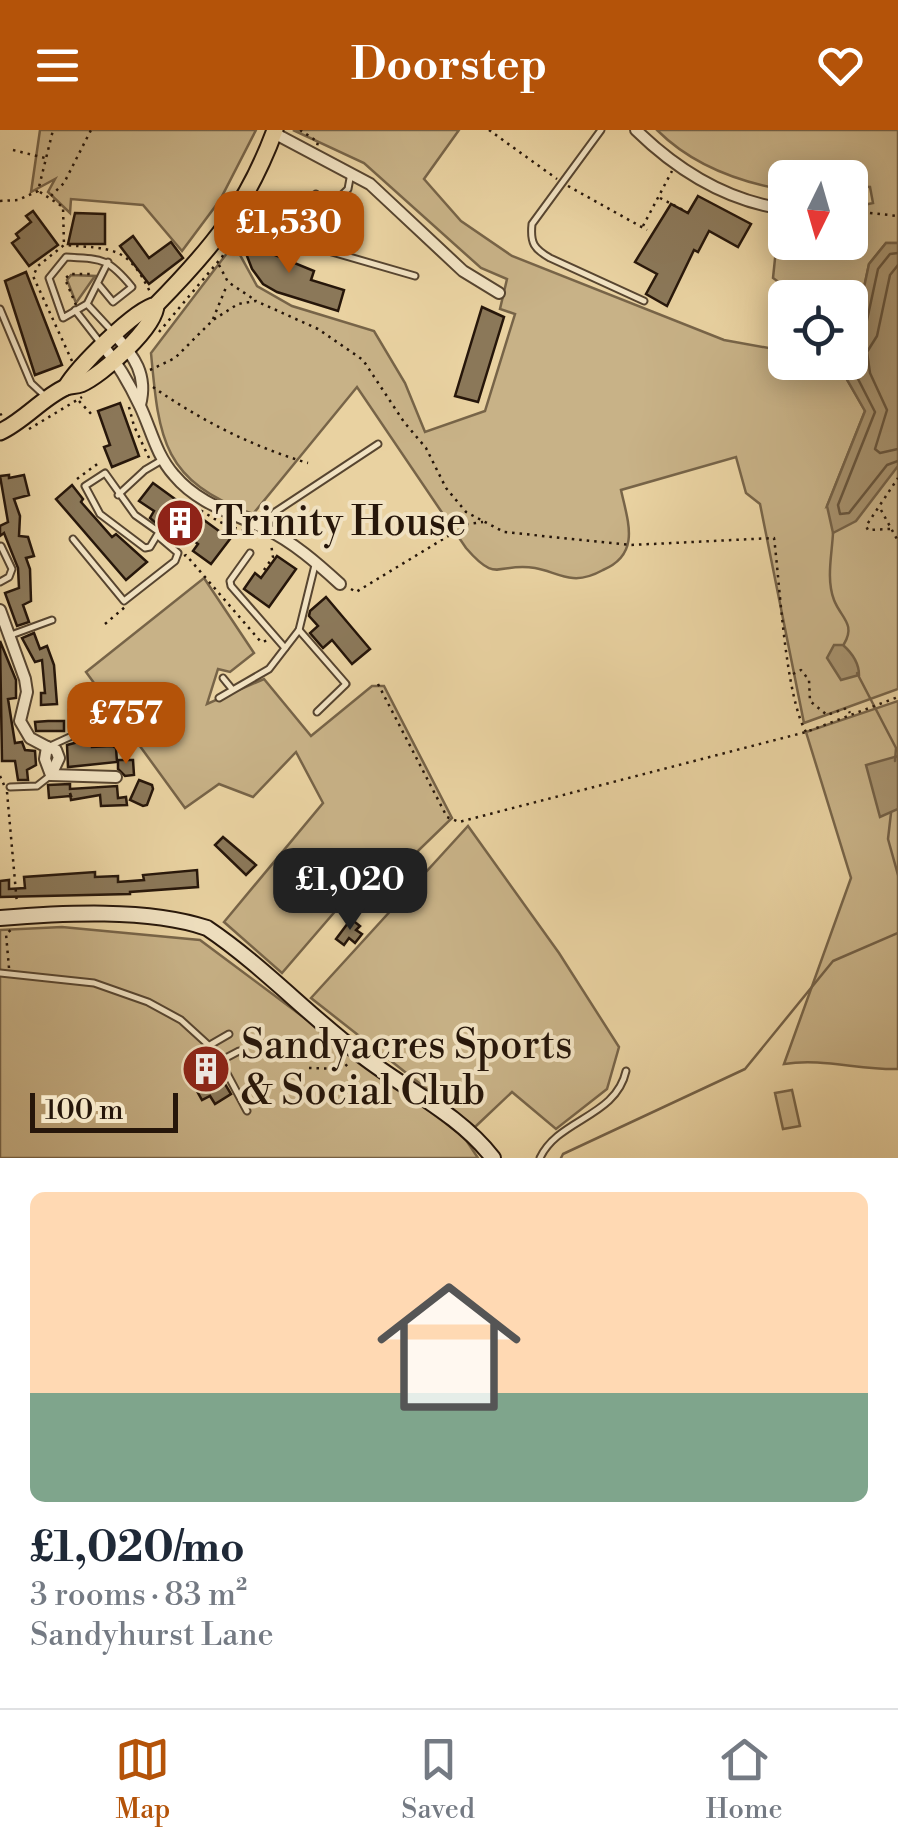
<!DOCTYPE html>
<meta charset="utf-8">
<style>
:root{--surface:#fff;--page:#f2f2f3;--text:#1f2937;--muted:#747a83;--line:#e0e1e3;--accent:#b45309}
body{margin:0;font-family:"Libre Bodoni",serif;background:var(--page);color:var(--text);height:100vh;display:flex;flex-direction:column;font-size:38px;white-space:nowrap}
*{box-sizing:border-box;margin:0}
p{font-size:32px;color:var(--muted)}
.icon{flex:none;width:55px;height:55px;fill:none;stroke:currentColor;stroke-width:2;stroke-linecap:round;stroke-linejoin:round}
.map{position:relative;height:1028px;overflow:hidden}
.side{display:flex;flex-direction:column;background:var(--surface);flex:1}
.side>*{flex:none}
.needle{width:65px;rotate:185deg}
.buttons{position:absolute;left:768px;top:30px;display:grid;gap:20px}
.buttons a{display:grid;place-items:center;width:100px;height:100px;border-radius:15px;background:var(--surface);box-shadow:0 5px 25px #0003;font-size:50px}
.scale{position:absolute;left:30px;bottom:25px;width:148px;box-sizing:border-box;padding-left:10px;border:5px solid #26160a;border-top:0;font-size:28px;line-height:35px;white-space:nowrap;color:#26160a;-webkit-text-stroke:8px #f1e2c2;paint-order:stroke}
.price{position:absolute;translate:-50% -85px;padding:0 22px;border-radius:20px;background:var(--accent);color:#fff;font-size:32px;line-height:65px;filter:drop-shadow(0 2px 5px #0008)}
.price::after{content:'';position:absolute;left:50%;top:60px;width:30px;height:22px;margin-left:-15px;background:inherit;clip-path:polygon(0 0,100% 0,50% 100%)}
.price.selected{background:#222;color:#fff}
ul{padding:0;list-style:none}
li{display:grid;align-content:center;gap:20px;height:530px;padding:0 30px}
li span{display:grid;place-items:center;height:310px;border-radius:15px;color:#555}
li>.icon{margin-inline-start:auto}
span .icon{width:180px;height:180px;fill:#fffc;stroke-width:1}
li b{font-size:42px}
header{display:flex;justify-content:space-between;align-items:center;height:130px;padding:0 30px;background:var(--accent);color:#fff;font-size:45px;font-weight:600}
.dock{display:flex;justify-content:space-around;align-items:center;height:140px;border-top:2px solid var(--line);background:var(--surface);font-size:28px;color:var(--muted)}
.dock a{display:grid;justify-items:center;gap:5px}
.dock .selected{color:var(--accent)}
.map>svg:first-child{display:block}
.green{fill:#c8b287;stroke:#776448;stroke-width:2.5}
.water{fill:#a7926e;stroke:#736046;stroke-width:2.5}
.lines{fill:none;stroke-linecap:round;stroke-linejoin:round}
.shore{stroke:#66543c;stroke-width:2.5}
.stream{stroke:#736046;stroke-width:2.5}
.building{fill:#8b7859;stroke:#26160a;stroke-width:2.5}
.lane-casing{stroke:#574530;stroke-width:9}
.street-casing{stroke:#574530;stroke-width:14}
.secondary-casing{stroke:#26160a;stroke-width:18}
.primary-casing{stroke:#26160a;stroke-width:19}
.path{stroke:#26160a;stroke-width:2.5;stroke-dasharray:2.5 5;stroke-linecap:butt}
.lane{stroke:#f1e2c2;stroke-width:5}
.street{stroke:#f1e2c2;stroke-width:10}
.secondary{stroke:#f1e2c2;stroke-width:14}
.primary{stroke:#e9d2a1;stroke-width:15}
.labels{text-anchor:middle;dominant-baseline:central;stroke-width:8;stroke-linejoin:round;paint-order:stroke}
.poi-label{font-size:40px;fill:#26160a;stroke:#f1e2c2;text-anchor:start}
</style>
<header><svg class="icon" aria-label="menu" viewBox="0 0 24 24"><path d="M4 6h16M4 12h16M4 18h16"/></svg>Doorstep<svg class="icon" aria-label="heart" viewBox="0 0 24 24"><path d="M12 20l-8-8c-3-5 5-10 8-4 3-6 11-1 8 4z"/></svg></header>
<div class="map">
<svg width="898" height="1028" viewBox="0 0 898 1028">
<rect width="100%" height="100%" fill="#e9d2a1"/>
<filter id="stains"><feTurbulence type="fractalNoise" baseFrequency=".002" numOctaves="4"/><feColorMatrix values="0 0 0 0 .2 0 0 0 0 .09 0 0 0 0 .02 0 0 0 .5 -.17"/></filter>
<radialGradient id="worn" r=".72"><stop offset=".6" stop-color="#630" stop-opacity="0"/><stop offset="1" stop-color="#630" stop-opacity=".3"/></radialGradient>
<g class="green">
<path d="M40,0H256L220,70L182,121L143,75L71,69L70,83L48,62L55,49L31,62Z"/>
<path d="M293,0H459L424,49L461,91L512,126L724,210L785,221V232L848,233L845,246L865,281L827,376L898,335V559L804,593L760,374L746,363L736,327L621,360C628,392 641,424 603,440C594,445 584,449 573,448C560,447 548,440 535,438C496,432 498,455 466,418L357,257L253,384C163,351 159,311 151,223L234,114L257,156L292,176L374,201L405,253L425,302L485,281L515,184L500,179L507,149L481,138L364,33Z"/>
<path d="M657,0H898V113H886L869,134L850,224V168L821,167L822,160L787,158L773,148L779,90L785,91V112L790,113V125L835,128L836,113L850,112V91L859,89V76L873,73L870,57L850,56V48H785V60C739,52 691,34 657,0Z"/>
<path d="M71,145L95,146L76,173L67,150Z"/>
<path d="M204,448L254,523L230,542L218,539L207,574L264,549L311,606L372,556H384L452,688L386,752L369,742L282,843L224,792L323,673L296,622L253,667L219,654L185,678L86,542Z"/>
<path d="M898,571V939C859,940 823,928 784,934L851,748L806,602Z"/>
<path d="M468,696L559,823L619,917L607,959L556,999L512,962L475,997L311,868Z"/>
<path d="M62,797L200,810L464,1007L478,1028H0V800Z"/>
<path d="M792,960L800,996L783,999L775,963Z"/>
</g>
<g class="water">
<path d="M886,113H898V336L856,391L833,403L827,376L865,281L845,246L869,134Z"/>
<path d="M834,515H843C852,523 859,533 859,545L841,550L827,528Z"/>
<path d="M898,626V679L880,687L866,635Z"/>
</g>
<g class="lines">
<g class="shore">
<path d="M898,135L890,145L877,206L867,222L870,243L887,280L875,319L880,323L898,319"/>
<path d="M850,212L859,210L864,204L878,139L890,124L898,123"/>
<path d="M850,224L856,230V245L875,282L838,375L840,384L849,383L887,335L898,331"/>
</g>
<g class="stream">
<path d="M833,403C832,424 826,449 834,470C841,488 856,494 844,514"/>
<path d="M857,543L896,618L895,631"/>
<path d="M891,683L888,709L898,745"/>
<path d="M561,1028L563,1024L745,939L833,831L898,803"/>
</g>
</g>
<g class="building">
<path d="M698,66L751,94L738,117L709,101L698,122L694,120L667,176L646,164L657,144L635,132L671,74L688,83Z"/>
<path d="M33,81L58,115L29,136L12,113L19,108L16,104L31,92L26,86Z"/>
<path d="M75,83L105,84V114H68Z"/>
<path d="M266,103L275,125L314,141L311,150L344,160L338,181L277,162L263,154L252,139L242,113Z"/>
<path d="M133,106L149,128L171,112L183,128L149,154L120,116Z"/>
<path d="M26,142L62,235L35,245L5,151Z"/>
<path d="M482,177L504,187L478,272L455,266Z"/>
<path d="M120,273L139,326L112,337L104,317L110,315L98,281Z"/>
<path d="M9,345V348L24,345L29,365L14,369L20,386L19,406L28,407L34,426L26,428L30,439L31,471L23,475L29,492L17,496L5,463L19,458L18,438L4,403L0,406V396L8,392L0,346Z"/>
<path d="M153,353L230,409L211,434L193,421L198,414L174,396L168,404L150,388L154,381L139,371Z"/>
<path d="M72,355L83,369L81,372L112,407L116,404L147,432L126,450L56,369Z"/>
<path d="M277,426L296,439L269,477L244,459L255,443L261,448Z"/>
<path d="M326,467L370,519L352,534L332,510L323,518L310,503L318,496L309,486L310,481Z"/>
<path d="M34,503L40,519L47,516L54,535L57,574L41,575V563H45L42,530L35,532L22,508Z"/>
<path d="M0,511L16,550V568L8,569L15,613L22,612L25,620L35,621L36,635L27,640L28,650H18L15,631H2Z"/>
<path d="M48,591H64V601H36L35,592Z"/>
<path d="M90,591L92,617L112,616L116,618L117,632L68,637L67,615L82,611L80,592Z"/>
<path d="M118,630H133L134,645L125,646L118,639Z"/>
<path d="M139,650L152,655L153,659L147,675L143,676L130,670Z"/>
<path d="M70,654V659L117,656L118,668L126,667L127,675L101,676L100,665L71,670L70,663L71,666L49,668L48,655Z"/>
<path d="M223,707L256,735L246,745L215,715Z"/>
<path d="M197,740L198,757L130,762V764L0,767V751L9,750V759L25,758L24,747L95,742V747L118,746V752L144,750L143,745Z"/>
<path d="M351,789L360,796L356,800L362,804L355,813L349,808L344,815L336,809Z"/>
<path d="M204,919L231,964L215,974L210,966L202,970L193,954L200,950L187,929Z"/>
</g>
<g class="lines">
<g class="lane-casing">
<g id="lane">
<path d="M601,0L532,94C530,113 534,119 550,128L644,171"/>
<path d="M329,78L316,64L283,98L294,111L348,59L351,43"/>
<path d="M294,111L415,146"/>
<path d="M99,155L113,172L132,157C108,128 103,129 66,127L49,148L63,188L87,174L108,132"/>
<path d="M87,174L112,201"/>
<path d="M0,179L31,253L46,267"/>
<path d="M75,180L99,211"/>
<path d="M105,343L135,385L159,402L150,417L145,418L100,384L85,356Z"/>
<path d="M118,365L145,340L162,330"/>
<path d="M266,398L275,382L378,314"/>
<path d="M73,409L124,471L175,431L178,423L158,406"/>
<path d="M250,423L230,451L231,456L285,518"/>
<path d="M0,452L9,447L12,439L1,416"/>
<path d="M299,500L346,554L317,582"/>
<path d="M11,505L52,490"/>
<path d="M223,548L232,559"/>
<path d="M219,568L269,539L299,500L315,435"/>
<path d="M50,616L74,605L72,580"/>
<path d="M10,657L37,656L51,645"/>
<path d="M0,843L94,853L148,872L181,890L215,921L247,981"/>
<path d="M210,915L229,904"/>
<path d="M220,931L239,921"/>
<path d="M540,1028C558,989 616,987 626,941"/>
</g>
</g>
<g class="street-casing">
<g id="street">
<path d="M636,0C678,41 726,71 785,79"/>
<path d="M274,3L370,54L463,141L499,163"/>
<path d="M850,81H859"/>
<path d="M115,205C134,226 148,245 140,275"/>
<path d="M104,217C119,235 130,255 140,276C151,299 156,325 174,345C198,374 233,383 266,399C293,412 317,433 340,454"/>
<path d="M0,480L25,549L27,562L20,591L30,608L47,617L45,629L51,645L116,647"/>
<path d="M47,617L56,620L59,628L51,645"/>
</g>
</g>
<g class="secondary-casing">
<path id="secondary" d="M0,788C62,783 148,778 207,798C262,835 308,885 361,925C406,960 458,983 493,1028"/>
</g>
<g class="primary-casing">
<g id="primary">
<path d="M66,257C77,238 135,179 156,175C212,118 247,76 275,0"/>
<path d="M0,302C24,291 42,268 66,257C71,255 76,256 81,254C102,245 156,197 156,175"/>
</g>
</g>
<g class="path">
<path d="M300,0L318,12L317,16"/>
<path d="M489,0L557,49"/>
<path d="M13,20L45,28"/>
<path d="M568,56L647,100"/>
<path d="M40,62L63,77L64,116"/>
<path d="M51,66L64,53L91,0"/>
<path d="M660,68L689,83"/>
<path d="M0,71L18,70L38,61L53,0"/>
<path d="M870,83L898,86"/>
<path d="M643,96L672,41"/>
<path d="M219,135L228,152L255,170"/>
<path d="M76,175L65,149L70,144H92"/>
<path d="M213,189L227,155"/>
<path d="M159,202L222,127L234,106"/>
<path d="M72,231L33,146L38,136L64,115C112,119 128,115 151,164"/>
<path d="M150,240L175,228L213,190L238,174L256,171L318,199L363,230L404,292L426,318L446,358L466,382L504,402L631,415L774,408C780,454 785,565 806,602"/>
<path d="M153,257C200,290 253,317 308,333"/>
<path d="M79,271L94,287"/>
<path d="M129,277L134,296L150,330"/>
<path d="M0,285L2,284"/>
<path d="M29,299L82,267"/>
<path d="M77,349L100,332"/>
<path d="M188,373L220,392L243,401"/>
<path d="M881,380L898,411"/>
<path d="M890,399L868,400L866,396L898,348"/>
<path d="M294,404L304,396"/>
<path d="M184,426L186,425L261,512L270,510"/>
<path d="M264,440L273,427L271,414"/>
<path d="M351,459L356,462L468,394L483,392"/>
<path d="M105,494L125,477"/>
<path d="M793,544L801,540L809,550L810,571L827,585L847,578L850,583"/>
<path d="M378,554L447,687L459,692L806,602L898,567"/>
<path d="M0,646L4,655"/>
<path d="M7,662L17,774"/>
<path d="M9,838L6,804L12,799"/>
<path d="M309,938L342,939L351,931"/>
</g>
<use href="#lane" class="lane"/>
<use href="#street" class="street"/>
<use href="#secondary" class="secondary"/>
<use href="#primary" class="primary"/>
</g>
<defs>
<g id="building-disc" transform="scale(2.5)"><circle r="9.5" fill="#8f2418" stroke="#f1e2c2"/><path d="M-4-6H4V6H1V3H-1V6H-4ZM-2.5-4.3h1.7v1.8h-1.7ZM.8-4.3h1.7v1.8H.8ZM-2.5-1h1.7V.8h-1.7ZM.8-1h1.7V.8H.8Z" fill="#fff"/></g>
</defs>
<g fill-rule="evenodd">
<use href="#building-disc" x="180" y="393"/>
<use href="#building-disc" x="206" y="939"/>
</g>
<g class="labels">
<g class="poi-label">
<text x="215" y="393">Trinity House</text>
<text x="241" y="916">Sandyacres Sports<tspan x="241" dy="46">&amp; Social Club</tspan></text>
</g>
</g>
<rect width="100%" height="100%" filter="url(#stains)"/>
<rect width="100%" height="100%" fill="url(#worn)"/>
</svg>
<div class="buttons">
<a><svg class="needle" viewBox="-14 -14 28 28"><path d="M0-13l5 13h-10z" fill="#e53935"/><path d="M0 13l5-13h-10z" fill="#747a83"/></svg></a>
<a><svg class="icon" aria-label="locate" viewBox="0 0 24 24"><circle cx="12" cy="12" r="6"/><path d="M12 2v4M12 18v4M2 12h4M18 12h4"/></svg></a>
</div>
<div class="scale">100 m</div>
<b class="price" style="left:289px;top:146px">£1,530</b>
<b class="price" style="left:126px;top:637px">£757</b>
<b class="price selected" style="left:350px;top:803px">£1,020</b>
</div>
<section class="side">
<ul>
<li><span style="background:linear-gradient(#ffd9b3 65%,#7fa58c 0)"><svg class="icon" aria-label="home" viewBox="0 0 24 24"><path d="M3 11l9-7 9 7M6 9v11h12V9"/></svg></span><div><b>£1,020/mo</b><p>3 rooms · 83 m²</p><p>Sandyhurst Lane</p></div></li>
</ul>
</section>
<nav class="dock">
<a class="selected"><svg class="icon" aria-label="map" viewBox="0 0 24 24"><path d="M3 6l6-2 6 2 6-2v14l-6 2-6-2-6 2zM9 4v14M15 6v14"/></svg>Map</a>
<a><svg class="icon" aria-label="saved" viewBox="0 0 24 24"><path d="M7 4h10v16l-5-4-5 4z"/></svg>Saved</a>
<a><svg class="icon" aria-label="home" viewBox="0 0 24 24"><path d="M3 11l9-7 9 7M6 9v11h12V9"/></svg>Home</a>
</nav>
